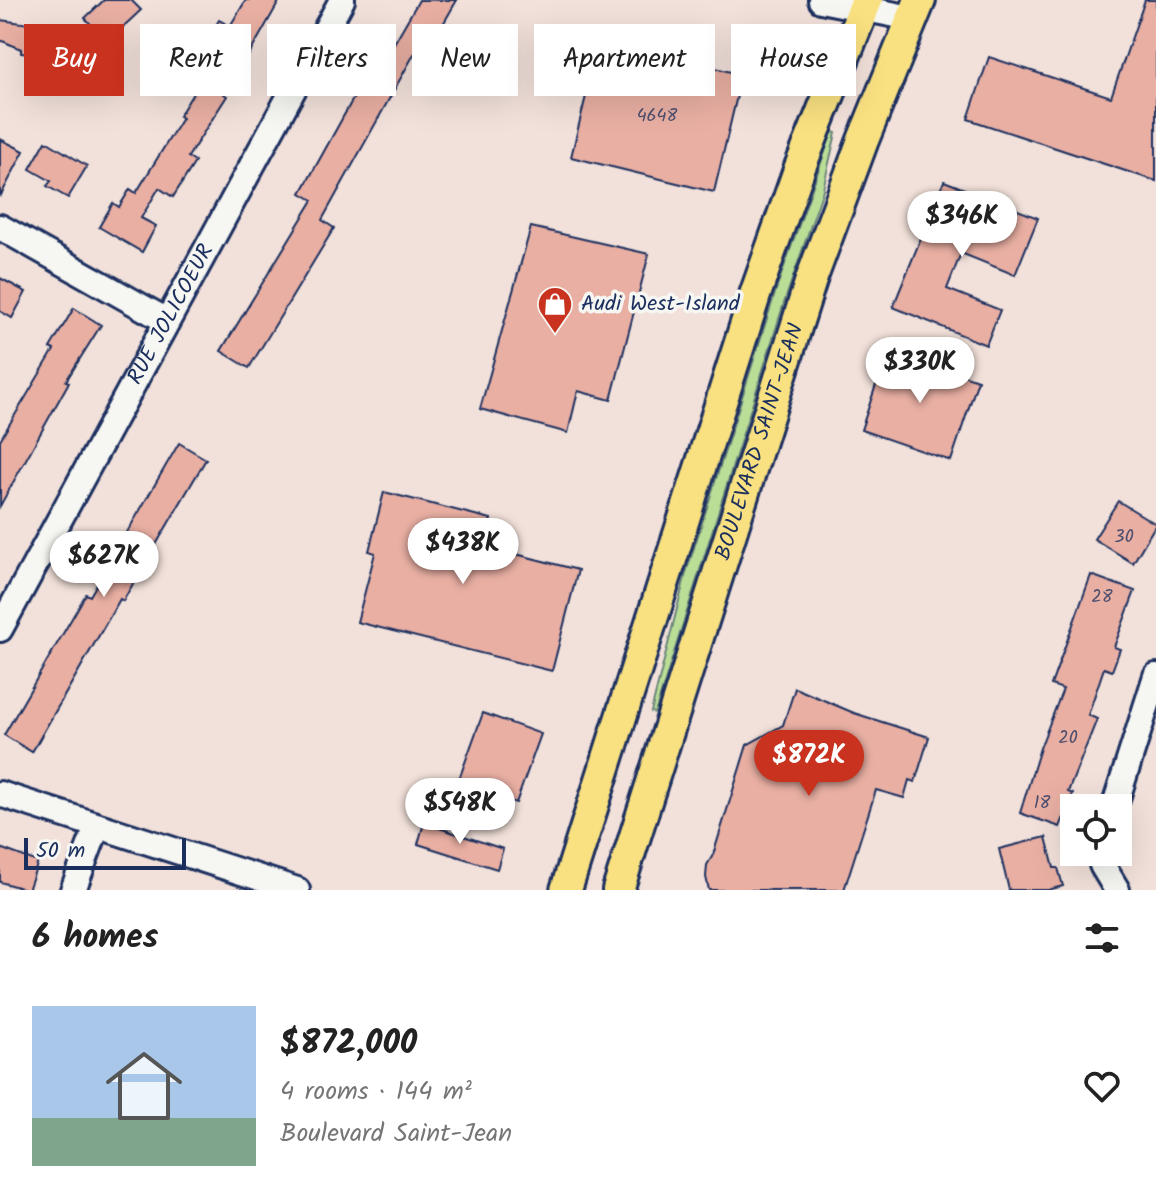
<!DOCTYPE html>
<meta charset="utf-8">
<style>
:root{--surface:#fff;--page:#f6f6f6;--text:#222;--muted:#767676;--accent:#c8321e}
body{margin:0;font-family:Kalam,sans-serif;background:var(--page);color:var(--text);height:100vh;display:flex;flex-direction:column;font-size:30px;white-space:nowrap}
*{box-sizing:border-box;margin:0}
p{font-size:26px;color:var(--muted)}
.icon{flex:none;width:44px;height:44px;fill:none;stroke:currentColor;stroke-width:2;stroke-linecap:round;stroke-linejoin:round}
.map{position:relative;height:890px;overflow:hidden}
.side{display:flex;flex-direction:column;background:var(--surface);flex:1}
.side>*{flex:none}
.top-card{position:absolute;left:24px;top:24px;width:1108px;height:72px;display:flex;gap:16px}
.controls{position:absolute;left:1060px;top:794px;display:grid;gap:16px}
.controls a{display:grid;place-items:center;width:72px;height:72px;border-radius:0px;background:var(--surface);box-shadow:0 8px 32px #0002;font-size:40px}
.scale{position:absolute;left:24px;bottom:20px;width:162px;box-sizing:border-box;padding-left:8px;border:4px solid #1b2f5e;border-top:0;font-size:22px;line-height:28px;white-space:nowrap;color:#1b2f5e;-webkit-text-stroke:6px #f6f6f2;paint-order:stroke}
.price{position:absolute;translate:-50% -68px;padding:0 18px;border-radius:28px;background:#fff;color:#222;font-size:26px;line-height:52px;filter:drop-shadow(0 2px 4px #0008)}
.price::after{content:'';position:absolute;left:50%;top:48px;width:24px;height:18px;margin-left:-12px;background:inherit;clip-path:polygon(0 0,100% 0,50% 100%)}
.price.selected{background:var(--accent);color:#fff}
ul{padding:0;list-style:none}
li{display:flex;align-items:center;gap:24px;height:200px;padding:0 32px}
li span{display:grid;place-items:center;flex:none;width:224px;height:160px;border-radius:0px;color:#555}
li>.icon{margin-inline-start:auto}
span .icon{width:96px;height:96px;fill:#fffc;stroke-width:1}
li b{font-size:34px}
h2{display:flex;justify-content:space-between;align-items:center;height:96px;padding:0 32px;font-size:34px}
.chip{padding:0 28px;border-radius:0px;background:var(--surface);box-shadow:0 8px 32px #0002;font-size:28px;line-height:72px}
.chip.selected{background:var(--accent);color:#fff}
.map>svg:first-child{display:block}
.green{fill:#bbde97;stroke:#6b867a;stroke-width:2}
.building{fill:#e9afa3;stroke:#1b2f5e;stroke-width:2}
.lines{fill:none;stroke-linecap:round;stroke-linejoin:round}
.minor-casing{stroke:#1b2f5e;stroke-width:30}
.major-casing{stroke:#1b2f5e;stroke-width:36}
.minor{stroke:#f6f6f2;stroke-width:24}
.major{stroke:#f9e181;stroke-width:30}
.labels{text-anchor:middle;dominant-baseline:central;stroke-width:7;stroke-linejoin:round;paint-order:stroke}
.number-label{font-size:18px;fill:#4e4f6f}
.poi-label{font-size:22px;fill:#1b2f5e;stroke:#f6f6f2;text-anchor:start}
.street-label{font-size:22px;fill:#1b2f5e;stroke:#f6f6f2}
</style>
<div class="map">
<svg width="1156" height="890" viewBox="0 0 1156 890">
<rect width="100%" height="100%" fill="#f2e1da"/>
<filter id="ink" filterUnits="userSpaceOnUse"><feTurbulence type="fractalNoise" baseFrequency=".0125" numOctaves="2"/><feDisplacementMap in="SourceGraphic" scale="16" xChannelSelector="R" yChannelSelector="G"/><feConvolveMatrix kernelMatrix="1 2 1 2 8 2 1 2 1" color-interpolation-filters="sRGB"/></filter>
<g filter="url(#ink)">
<path class="green" d="M832,132L836,133L822,193L784,303L655,713L651,712L686,573L778,284Z"/>
<g class="building">
<path d="M104,0H131L141,10L107,42L85,18Z"/>
<path d="M246,0H280L242,67L205,44L219,20L230,26Z"/>
<path d="M419,0H457L423,59L414,54L322,220L334,228L249,368L221,351L313,200L301,193L380,50L388,54Z"/>
<path d="M1145,0H1156V181L968,119L989,57L1111,97Z"/>
<path d="M0,20L68,29L64,59L21,53V49L0,40Z"/>
<path d="M602,31L665,46L661,61L711,74L712,67L742,75L714,192L571,157Z"/>
<path d="M202,79L227,96L188,157L195,162L173,197L159,188L141,218L156,226L142,252L99,227L113,203L119,207L130,189L136,193L182,118L179,116Z"/>
<path d="M0,139L24,151L0,197Z"/>
<path d="M46,141L87,166L68,198L47,186L51,181L30,169Z"/>
<path d="M944,181L1038,218L1015,275L961,253L947,289L1000,310L986,345L893,307Z"/>
<path d="M531,227L649,254L611,400L578,391L568,433L480,409Z"/>
<path d="M0,278L26,292L12,318L0,311Z"/>
<path d="M74,308L101,325L66,381L69,382L0,506V440L54,350L50,348Z"/>
<path d="M888,349L978,380L951,461L861,430Z"/>
<path d="M179,443L206,459L123,601L120,599L32,752L4,735L86,594L90,596Z"/>
<path d="M384,492L491,519L485,546L578,570L552,671L357,622L375,553L369,551Z"/>
<path d="M1118,501L1156,524L1133,563L1094,539Z"/>
<path d="M1091,575L1135,591L1114,647L1120,649L1112,671L1104,668L1088,715L1097,719L1068,792L1073,794L1060,827L1020,813L1040,748L1063,689L1051,685Z"/>
<path d="M795,688L854,713L929,737L915,782L909,780L904,798L876,790L844,890H709L706,877L707,865L713,855L747,745L783,725Z"/>
<path d="M483,713L541,734L516,803L458,782Z"/>
<path d="M424,823L503,849L497,869L418,844Z"/>
<path d="M1046,837L1054,868H1058L1063,886L1048,890H1009L999,849Z"/>
<path d="M0,848L38,862L28,890L0,882Z"/>
</g>
<g class="lines">
<g class="minor-casing">
<g id="minor">
<path d="M821,0L911,18"/>
<path d="M0,227L167,321"/>
<path id="s1" d="M0,629L342,0"/>
<path d="M0,794L297,890"/>
<path d="M1114,808L1156,676"/>
<path d="M1103,852L1102,865L1117,890"/>
<path d="M73,890L97,827"/>
</g>
</g>
<g class="major-casing">
<g id="major">
<path d="M566,890L756,292L800,167L867,0"/>
<path id="s2" d="M618,890L811,280L863,140L920,0"/>
</g>
</g>
<use href="#minor" class="minor"/>
<use href="#major" class="major"/>
</g>
</g>
<defs>
<g id="shop-pin" transform="scale(1.8)"><path d="M0 17L-7.5 6A9.5 9.5 0 1 1 7.5 6Z" fill="#c8321e" stroke="#f6f6f2"/><path d="M-5-2.5h2.3a2.7 3.5 0 0 1 5.4 0H5L5.5 6h-11ZM-1.5-2.5h3a1.5 2.3 0 0 0-3 0Z" fill="#fff"/></g>
</defs>
<g fill-rule="evenodd">
<use href="#shop-pin" x="555" y="304"/>
</g>
<g class="labels">
<g class="number-label">
<text x="657" y="116">4648</text>
<text x="1124" y="537">30</text>
<text x="1102" y="597">28</text>
<text x="1068" y="738">20</text>
<text x="1042" y="803">18</text>
</g>
<g class="poi-label">
<text x="581" y="304">Audi West-Island</text>
</g>
<g class="street-label">
<text stroke="none"><textPath href="#s1" startOffset="358">RUE JOLICOEUR</textPath></text>
<text stroke="none"><textPath href="#s2" startOffset="470">BOULEVARD SAINT-JEAN</textPath></text>
</g>
</g>
</svg>
<div class="controls">
<a><svg class="icon" aria-label="locate" viewBox="0 0 24 24"><circle cx="12" cy="12" r="6"/><path d="M12 2v4M12 18v4M2 12h4M18 12h4"/></svg></a>
</div>
<div class="scale">50 m</div>
<b class="price" style="left:962px;top:259px">$346K</b>
<b class="price" style="left:920px;top:405px">$330K</b>
<b class="price" style="left:463px;top:586px">$438K</b>
<b class="price" style="left:104px;top:599px">$627K</b>
<b class="price selected" style="left:809px;top:798px">$872K</b>
<b class="price" style="left:460px;top:846px">$548K</b>
<div class="top-card">
<a class="chip selected">Buy</a>
<a class="chip">Rent</a>
<a class="chip">Filters</a>
<a class="chip">New</a>
<a class="chip">Apartment</a>
<a class="chip">House</a>
</div>
</div>
<section class="side">
<h2>6 homes<svg class="icon" aria-label="filters" viewBox="0 0 24 24"><path d="M4 7h16M4 17h16"/><circle cx="9" cy="7" r="2"/><circle cx="15" cy="17" r="2"/></svg></h2>
<ul>
<li><span style="background:linear-gradient(#a9c7e8 70%,#7fa58c 0)"><svg class="icon" aria-label="home" viewBox="0 0 24 24"><path d="M3 11l9-7 9 7M6 9v11h12V9"/></svg></span><div><b>$872,000</b><p>4 rooms · 144 m²</p><p>Boulevard Saint-Jean</p></div><svg class="icon" aria-label="heart" viewBox="0 0 24 24"><path d="M12 20l-8-8c-3-5 5-10 8-4 3-6 11-1 8 4z"/></svg></li>
</ul>
</section>
